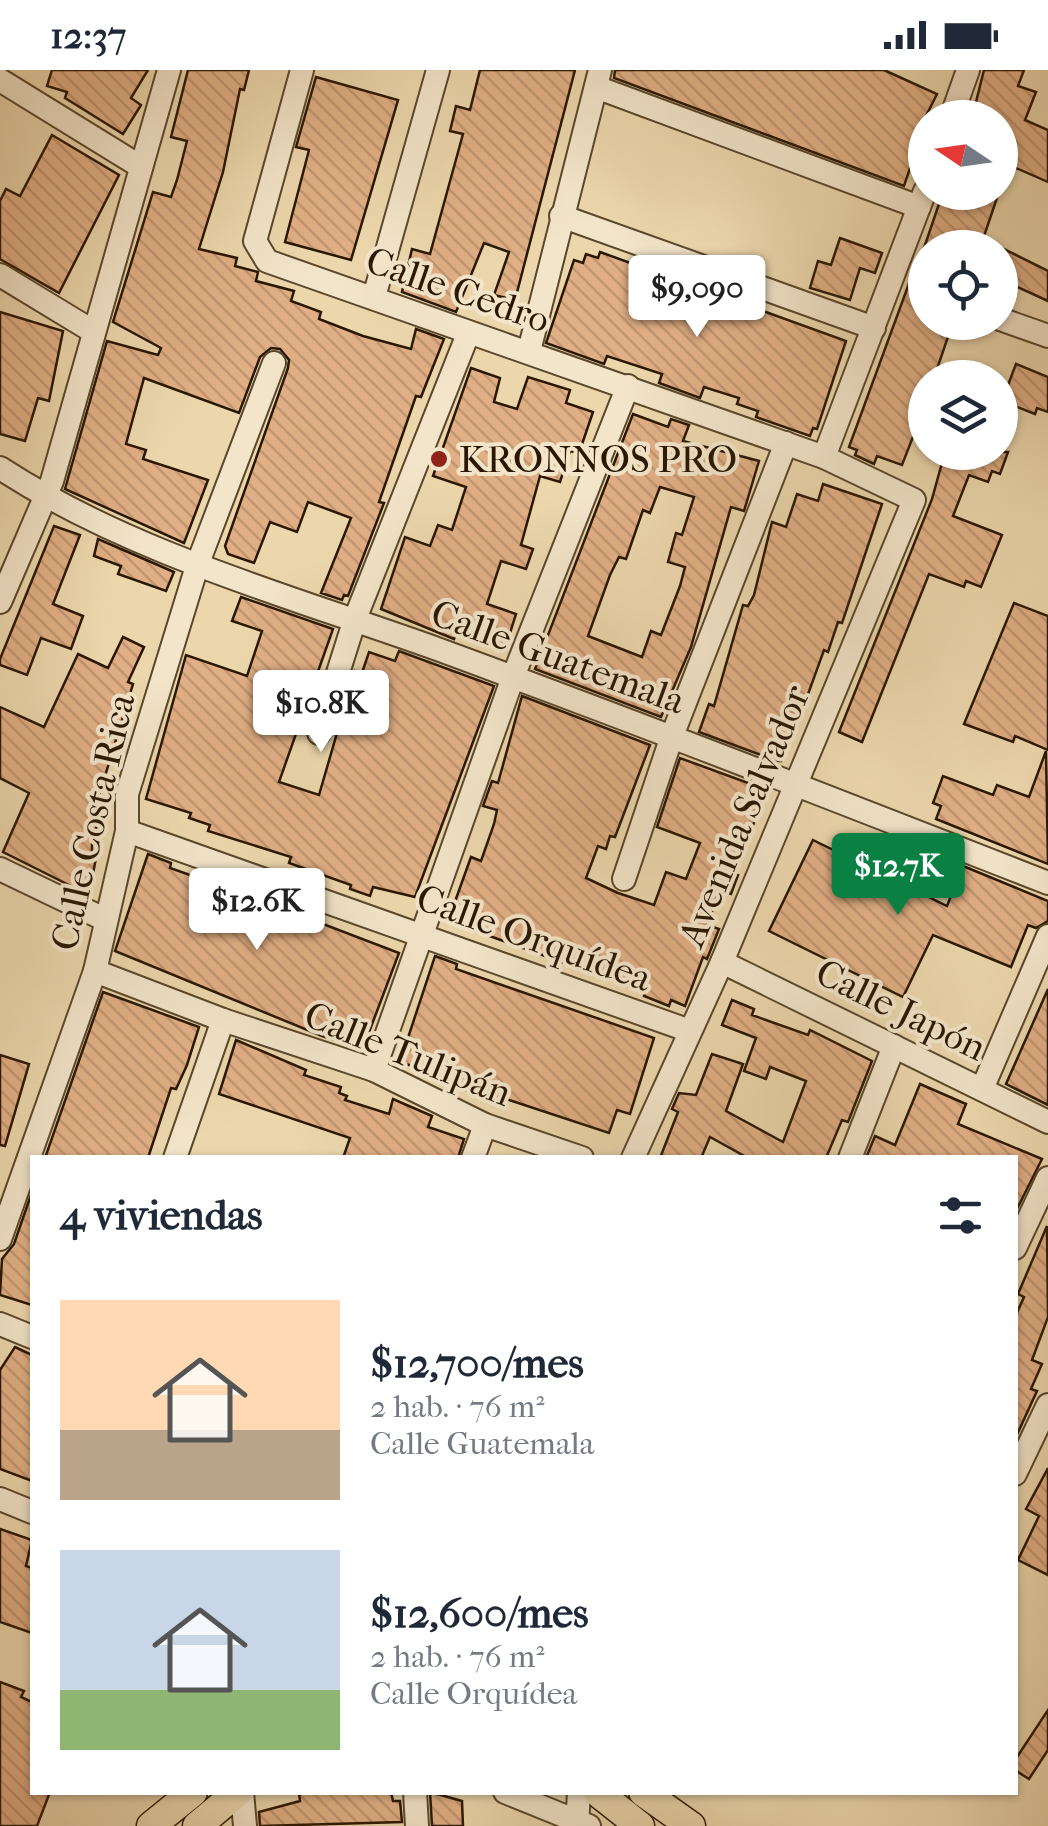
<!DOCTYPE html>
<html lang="es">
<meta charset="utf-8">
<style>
:root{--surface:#fff;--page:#f6f6f7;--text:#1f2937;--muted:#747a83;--accent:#0b8043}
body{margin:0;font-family:"IM FELL French Canon",serif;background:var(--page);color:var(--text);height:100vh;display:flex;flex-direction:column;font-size:38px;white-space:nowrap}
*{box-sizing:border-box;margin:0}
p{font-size:32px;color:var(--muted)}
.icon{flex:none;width:55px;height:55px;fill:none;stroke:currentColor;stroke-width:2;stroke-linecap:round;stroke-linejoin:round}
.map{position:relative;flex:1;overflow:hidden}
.panel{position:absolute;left:30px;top:1085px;width:988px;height:640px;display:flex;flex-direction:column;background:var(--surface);border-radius:0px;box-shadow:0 2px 8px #0004}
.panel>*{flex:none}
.needle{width:65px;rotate:283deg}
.controls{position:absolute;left:908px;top:30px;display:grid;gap:20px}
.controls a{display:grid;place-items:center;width:110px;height:110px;border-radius:50%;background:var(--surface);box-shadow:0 2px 8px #0004;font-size:50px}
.price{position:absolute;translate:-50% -85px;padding:0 22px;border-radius:10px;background:#fff;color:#222;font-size:32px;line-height:65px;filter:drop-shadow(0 2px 5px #0008)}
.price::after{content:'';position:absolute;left:50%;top:60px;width:30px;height:22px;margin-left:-15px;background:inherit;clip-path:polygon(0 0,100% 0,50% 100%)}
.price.current{background:var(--accent);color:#fff}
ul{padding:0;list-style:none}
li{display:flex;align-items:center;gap:30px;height:250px;padding:0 30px}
li span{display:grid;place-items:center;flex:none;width:280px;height:200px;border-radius:0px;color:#555}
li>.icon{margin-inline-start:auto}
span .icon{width:120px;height:120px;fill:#fffc;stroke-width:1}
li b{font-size:42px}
h2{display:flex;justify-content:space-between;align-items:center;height:120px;padding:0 30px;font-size:42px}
.status{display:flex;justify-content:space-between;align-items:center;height:70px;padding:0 50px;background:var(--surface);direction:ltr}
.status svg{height:28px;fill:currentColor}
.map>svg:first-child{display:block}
.building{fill:url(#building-back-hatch);stroke:#2a1700;stroke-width:2.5;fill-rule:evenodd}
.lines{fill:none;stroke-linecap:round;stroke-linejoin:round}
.minor-casing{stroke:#5a472b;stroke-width:26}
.major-casing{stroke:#2a1700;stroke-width:31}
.minor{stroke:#f3e5ca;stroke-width:22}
.major{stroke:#ecd7ad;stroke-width:28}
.poi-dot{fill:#8f2418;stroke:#f3e5ca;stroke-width:4}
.labels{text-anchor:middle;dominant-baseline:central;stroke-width:8;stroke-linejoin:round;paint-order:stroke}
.street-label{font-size:38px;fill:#2a1700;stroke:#f3e5ca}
.poi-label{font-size:38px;fill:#2a1700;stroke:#f3e5ca;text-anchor:start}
</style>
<div class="status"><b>12:37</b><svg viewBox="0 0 49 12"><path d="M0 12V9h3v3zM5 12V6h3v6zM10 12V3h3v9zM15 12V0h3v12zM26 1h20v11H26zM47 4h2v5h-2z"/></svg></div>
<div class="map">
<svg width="1048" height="1756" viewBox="0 0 1048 1756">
<defs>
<pattern id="building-back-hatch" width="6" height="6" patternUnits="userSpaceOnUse" patternTransform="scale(2.5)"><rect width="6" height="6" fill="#e1af85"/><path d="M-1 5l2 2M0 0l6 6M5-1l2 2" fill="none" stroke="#c19671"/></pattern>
</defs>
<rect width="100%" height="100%" fill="#ecd7ad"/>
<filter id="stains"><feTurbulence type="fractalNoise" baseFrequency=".002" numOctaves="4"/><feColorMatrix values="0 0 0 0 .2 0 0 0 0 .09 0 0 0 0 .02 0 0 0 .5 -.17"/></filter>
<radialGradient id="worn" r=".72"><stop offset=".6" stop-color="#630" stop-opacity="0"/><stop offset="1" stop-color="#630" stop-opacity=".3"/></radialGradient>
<g class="building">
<path d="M52,0H148L131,28L141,35L123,64L65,28L67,22L47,16Z"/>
<path d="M188,0H249L244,20L240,19L223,102L199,179L237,188L235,196L258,202L256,211L294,221L291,231L321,242L319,249L363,266L411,279L416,259L444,269L421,327L416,326L379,432L384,433L348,526L344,525L342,530L321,523L351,448L308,432L297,462L270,452L254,493L228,484L225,476L288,298L289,290L280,279L271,278L260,287L239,343L144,308L126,374L146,380L143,389L208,410L184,473L65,419L107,271L158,285L161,278L113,252L153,122L171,127L177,110L187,71L171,67Z"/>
<path d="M480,0H575L515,230L494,225L509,182L484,173L456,242L402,222L412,179L430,184L463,64L450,61L456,36L470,40Z"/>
<path d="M615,0H884L937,24L925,48V73L919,72L904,116L614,8Z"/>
<path d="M984,0H1024L1018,16L1036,22L1025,50L1048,60V112L1000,91V48H972Z"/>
<path d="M316,7L398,30L351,190L285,172L309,80L296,77Z"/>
<path d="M52,65L119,105L59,223L0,189V131L6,119L20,126Z"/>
<path d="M943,122H999L980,178H924Z"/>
<path d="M840,168L882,183L875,203L860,198L850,230L810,218L818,191L831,195Z"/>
<path d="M1000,177L1048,201V231L1000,209Z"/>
<path d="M600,182L846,271L817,359L813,358L810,366L756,347L758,341L737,334L739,328L704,317L700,328L659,313L662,304L607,286L604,294L546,273L574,190L583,193L586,184L598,188Z"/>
<path d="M911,208L925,212V252H953L934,308H925V336L902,395L877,386L874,394L855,385L857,380L849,377Z"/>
<path d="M0,242L63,261L49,331L38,328L25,371L0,364Z"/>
<path d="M1016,294L1048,307V342L1037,338L1035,344L1002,331Z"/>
<path d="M471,298L500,308L494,332L517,339L528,307L570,320L566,333L593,342L579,383L570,381L560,412L540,406L521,475L533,479L526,499L501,491L487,534L516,544L505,579L456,563L454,569L381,539L405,467L430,476L438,455L452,460L466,417L433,406Z"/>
<path d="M633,344L668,357L671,349L689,355L683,371L759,391L744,441L731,437L691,577L661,647L535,599ZM660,417L694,427L682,465L676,463L668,492L685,497L680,516L661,565L651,561L642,587L588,566L610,505L619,487L626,489L643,440L650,443Z"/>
<path d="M945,382H1008L1000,404L992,401L988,412L969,405L953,446L1002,465L981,517L966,511L964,517L929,504L862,672L839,662L932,429Z"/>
<path d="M823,414L882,434L842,553L838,552L828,582L824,580L794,663L791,662L781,691H777L699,662L709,634L714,636L743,535L748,536L754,525L772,452L786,457L797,424L818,431Z"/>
<path d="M54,456L80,465L53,534L83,546L71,579L41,568L27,605L0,595V589Z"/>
<path d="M98,469L174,502L166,521L118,504L121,496L94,486Z"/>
<path d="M241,527L333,559L279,712L319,725L355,601L362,603L369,582L395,591L399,581L494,616L415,827L373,817L370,826L350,819L351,815L289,793L291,787L208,761L210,755L189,748L191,743L146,729L186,585L247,606L262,561L232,551Z"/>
<path d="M1014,533L1048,546V680L1015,666L1013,672L964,654Z"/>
<path d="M123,567L144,577L128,612L133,614L98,729L103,732L92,773V787L96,788L89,825L3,782L29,723L0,708V637L44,657L78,584L108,598Z"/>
<path d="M522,626L650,675L615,767L610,766L606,779L598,776L586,808L618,823L654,835L666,802L686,809L700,773L657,757L680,688L767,720L734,803L738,805L731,824L720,820L707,855L719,859L707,889L703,887L685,936L671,930L669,936L644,926L645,922L448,851L471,787L481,791L494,754L497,740L483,736L492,711L498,713Z"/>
<path d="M1046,681L1048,794L936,749L941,736L933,733L943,706L993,725L997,715L1029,727Z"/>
<path d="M813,770L947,836L963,796L1048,831V851L1036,858L1028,855L1011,897L933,865L903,927L769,861Z"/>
<path d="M148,784L171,793L170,798L235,821L254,827L255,823L304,840L302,846L399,883L363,978L322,966L115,881Z"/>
<path d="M435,886L457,894L456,899L654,968L630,1044L617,1040L609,1063L485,1022L483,1026L449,1015L451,1009L400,992Z"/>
<path d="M1048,919V1035L1006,1014Z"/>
<path d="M103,922L199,957L187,995L176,1019L171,1018L148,1088H45Z"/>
<path d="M732,930L754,939L752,945L808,965L810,960L872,991L848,1052L842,1050L826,1088H748L710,1067L701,1088H660L678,1042L672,1039L679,1023L696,1025L712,984L743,994L726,1041L783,1072L806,1011L770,997L766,1009L744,1001L756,968L722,955Z"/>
<path d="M236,970L306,1000L304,1005L341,1017L339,1023L347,1026L345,1030L389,1044L393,1029L432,1046L428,1057L464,1069L458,1088H343L350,1068L219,1024Z"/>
<path d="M0,985L29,994L5,1076L0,1075Z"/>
<path d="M920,1014L966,1034L958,1054L1042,1089L1015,1143V1088H866L875,1066L895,1075Z"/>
<path d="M32,1122V1235L0,1225L2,1189L14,1174Z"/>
<path d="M1047,1156L1048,1247L1032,1290L1042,1294L1031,1319L1037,1321L1015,1369V1247L1024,1227L1018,1224Z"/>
<path d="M15,1277L32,1285V1411L0,1399V1300Z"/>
<path d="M1048,1398V1505L1018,1490L1039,1446L1026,1439Z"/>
<path d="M0,1459L32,1470L26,1496L32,1498V1563L0,1552Z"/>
<path d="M0,1612L24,1621L21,1627L32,1632V1722H50L37,1756H0Z"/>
<path d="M1048,1640V1680L1029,1709L1015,1700V1690Z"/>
<path d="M299,1722H391L393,1731H400L402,1752L260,1756L259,1742L300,1731Z"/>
<path d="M430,1722L462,1731L463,1756H432Z"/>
</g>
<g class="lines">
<g class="minor-casing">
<g id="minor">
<path d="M302,0L255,171L267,191L824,387L914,430L722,892L633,1088"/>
<path d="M0,10L141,97"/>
<path d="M596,17L919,137"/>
<path d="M951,48L968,0"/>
<path d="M561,146L874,258"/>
<path d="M0,205L94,262"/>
<path d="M374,227L438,0"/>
<path d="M1000,249L1048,266"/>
<path d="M529,281L600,0"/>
<path d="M824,387L925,121"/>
<path d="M0,398C132,484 293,527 440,580C644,655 846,734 1048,813"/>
<path d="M0,532L52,411L169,0"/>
<path d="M319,663L355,549L468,264"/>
<path d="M127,761L690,961"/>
<path d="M0,799L104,849"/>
<path d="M624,809L672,666L786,373"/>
<path d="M722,892L1048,1052"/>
<path d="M95,901L223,950L374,1000L485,1055L582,1088"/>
<path d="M374,1000L513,607L628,316"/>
<path d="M982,1019L1048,866"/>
<path d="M175,1088L223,950"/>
<path d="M473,1088L485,1055"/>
<path d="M850,1088L894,976"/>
<path d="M0,1169L95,901L127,761V724L198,493L274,293"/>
<path d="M1015,1178L1048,1108"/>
<path d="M0,1254L32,1267"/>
<path d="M1015,1404L1048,1335"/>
<path d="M0,1429L32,1442"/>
<path d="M242,1722L245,1756"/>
<path d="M415,1722L417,1756"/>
<path d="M505,1722L589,1756"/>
<path d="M577,1756L579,1722"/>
</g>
</g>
<g class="major-casing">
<g id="major">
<path d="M597,1722L640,1756"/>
<path d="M643,1722L691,1756"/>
<path d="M151,1756L193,1722"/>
<path d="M197,1756L238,1722"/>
</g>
</g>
<use href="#minor" class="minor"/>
<use href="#major" class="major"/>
</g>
<circle class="poi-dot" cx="439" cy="389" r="10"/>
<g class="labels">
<g class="street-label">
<text transform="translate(458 220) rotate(19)">Calle Cedro</text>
<text transform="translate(558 587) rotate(20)">Calle Guatemala</text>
<text transform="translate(744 746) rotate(-67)">Avenida Salvador</text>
<text transform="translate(93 752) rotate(-77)">Calle Costa Rica</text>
<text transform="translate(534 868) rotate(20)">Calle Orquídea</text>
<text transform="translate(901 940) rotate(26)">Calle Japón</text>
<text transform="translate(408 984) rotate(22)">Calle Tulipán</text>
</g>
<g class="poi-label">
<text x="459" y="389">KRONNOS PRO</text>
</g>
</g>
<rect width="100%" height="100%" filter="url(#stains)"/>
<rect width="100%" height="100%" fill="url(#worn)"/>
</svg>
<div class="controls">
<a><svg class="needle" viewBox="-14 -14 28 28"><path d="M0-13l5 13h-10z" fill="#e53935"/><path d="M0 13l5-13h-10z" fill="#747a83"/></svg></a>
<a><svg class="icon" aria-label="locate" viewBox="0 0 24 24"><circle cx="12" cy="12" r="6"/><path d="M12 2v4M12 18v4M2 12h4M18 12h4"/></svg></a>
<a><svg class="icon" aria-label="layers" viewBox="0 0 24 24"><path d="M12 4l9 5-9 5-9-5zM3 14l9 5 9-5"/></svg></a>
</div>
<b class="price" style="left:697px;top:270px">$9,090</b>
<b class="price" style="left:321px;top:685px">$10.8K</b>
<b class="price current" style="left:898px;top:848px">$12.7K</b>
<b class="price" style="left:257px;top:883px">$12.6K</b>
<section class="panel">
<h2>4 viviendas<svg class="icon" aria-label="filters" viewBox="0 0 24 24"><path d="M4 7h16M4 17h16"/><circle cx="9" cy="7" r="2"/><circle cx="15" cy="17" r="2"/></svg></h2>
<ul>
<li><span style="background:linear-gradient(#ffd9b3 65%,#b9a48a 0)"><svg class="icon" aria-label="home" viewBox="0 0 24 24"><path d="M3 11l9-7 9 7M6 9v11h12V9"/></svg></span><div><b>$12,700/mes</b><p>2 hab. · 76 m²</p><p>Calle Guatemala</p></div></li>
<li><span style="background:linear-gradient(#c9d6e8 70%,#8fb573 0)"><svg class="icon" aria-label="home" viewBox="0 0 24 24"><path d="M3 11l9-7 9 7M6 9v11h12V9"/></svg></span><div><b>$12,600/mes</b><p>2 hab. · 76 m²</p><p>Calle Orquídea</p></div></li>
</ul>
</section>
</div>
